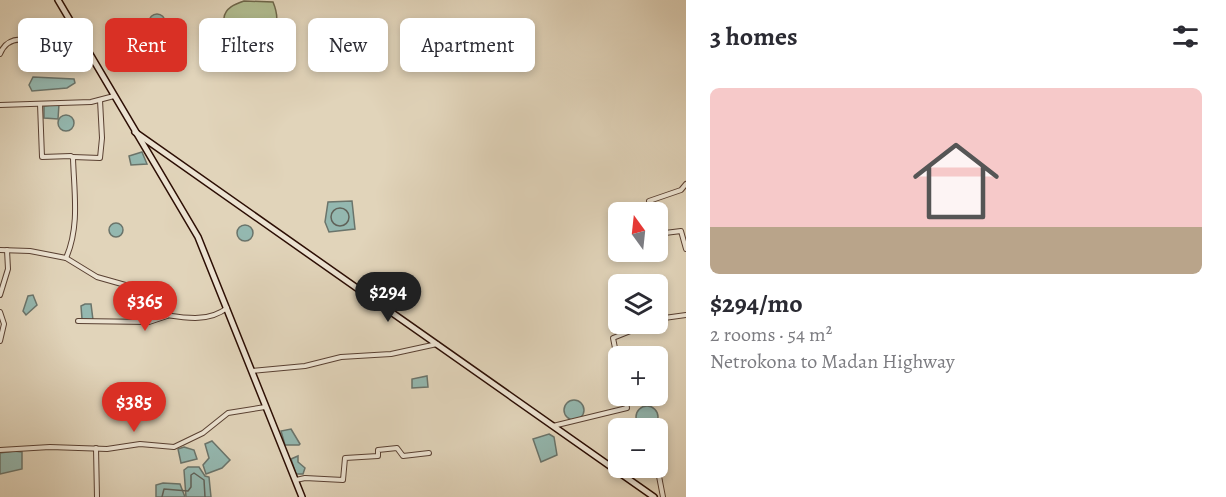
<!DOCTYPE html>
<meta charset="utf-8">
<style>
:root{--surface:#fff;--page:#f2f2f3;--text:#2b2b33;--muted:#7c7c81;--accent:#d93025}
body{margin:0;font-family:Alegreya,serif;background:var(--page);color:var(--text);height:100vh;display:flex;flex-direction:column;font-size:22px;white-space:nowrap}
*{box-sizing:border-box;margin:0}
p{font-size:20px;color:var(--muted)}
.icon{flex:none;width:33px;height:33px;fill:none;stroke:currentColor;stroke-width:2;stroke-linecap:round;stroke-linejoin:round}
.map{position:relative;flex:1;overflow:hidden}
.details{display:flex;flex-direction:column;background:var(--surface);width:540px}
.details>*{flex:none}
.banner{position:absolute;left:18px;top:18px;width:570px;height:54px;display:flex;gap:12px}
.needle{width:39px;rotate:345deg}
.buttons{position:absolute;left:608px;top:202px;display:grid;gap:12px}
.buttons a{display:grid;place-items:center;width:60px;height:60px;border-radius:9px;background:var(--surface);box-shadow:0 3px 9px #0003;font-size:30px}
.price{position:absolute;translate:-50% -51px;padding:0 14px;border-radius:21px;background:var(--accent);color:#fff;font-size:20px;line-height:39px;filter:drop-shadow(0 2px 3px #0008)}
.price::after{content:'';position:absolute;left:50%;top:36px;width:18px;height:14px;margin-left:-9px;background:inherit;clip-path:polygon(0 0,100% 0,50% 100%)}
.price.current{background:#222;color:#fff}
ul{padding:0;list-style:none}
li{display:grid;align-content:center;gap:12px;height:318px;padding:0 24px}
li span{display:grid;place-items:center;height:186px;border-radius:9px;color:#555}
li>.icon{margin-inline-start:auto}
span .icon{width:108px;height:108px;fill:#fffc;stroke-width:1}
li b{font-size:26px}
h2{display:flex;justify-content:space-between;align-items:center;height:72px;padding:0 24px;font-size:26px}
.tag{padding:0 21px;border-radius:9px;background:var(--surface);box-shadow:0 3px 9px #0003;font-size:21px;line-height:54px}
.tag.current{background:var(--accent);color:#fff}
main{display:flex;flex:1;min-height:0}
.map>svg:first-child{display:block}
.green{fill:#b1bd91;stroke:#6e664a;stroke-width:1.5}
.water{fill:#94b8b0;stroke:#6a746b;stroke-width:1.5}
.lines{fill:none;stroke-linecap:round;stroke-linejoin:round}
.shore{stroke:#60635a;stroke-width:1.5}
.street-casing{stroke:#594032;stroke-width:6}
.secondary-casing{stroke:#2c0e04;stroke-width:8}
.street{stroke:#ece3d2;stroke-width:4}
.secondary{stroke:#ece3d2;stroke-width:5}
</style>
<main>
<div class="map">
<svg width="686" height="497" viewBox="0 0 686 497">
<rect width="100%" height="100%" fill="#e1d4ba"/>
<filter id="stains"><feTurbulence type="fractalNoise" baseFrequency=".00333" numOctaves="4"/><feColorMatrix values="0 0 0 0 .2 0 0 0 0 .09 0 0 0 0 .02 0 0 0 .5 -.17"/></filter>
<radialGradient id="worn" r=".72"><stop offset=".6" stop-color="#630" stop-opacity="0"/><stop offset="1" stop-color="#630" stop-opacity=".3"/></radialGradient>
<path class="green" d="M244,1L273,2C294,52 219,53 224,18C225,8 235,4 244,1Z"/>
<g class="water">
<circle cx="157" cy="22" r="8"/>
<circle cx="41" cy="32" r="8"/>
<path d="M122,30H160L163,34V47L122,46L120,32Z"/>
<path d="M33,77L74,79L75,83L67,88L32,91L29,85Z"/>
<path d="M59,104L58,119L44,118V106Z"/>
<circle cx="66" cy="123" r="8"/>
<path d="M142,152L147,164L131,165L129,156Z"/>
<path d="M352,201L355,229L329,232L325,222L328,202Z"/>
<circle cx="116" cy="230" r="7"/>
<circle cx="245" cy="233" r="8"/>
<path d="M33,295L37,305L26,315L23,311L28,296Z"/>
<path d="M85,304H91L93,320L82,319L81,306Z"/>
<path d="M427,376L428,387L412,388V379Z"/>
<circle cx="574" cy="410" r="10"/>
<circle cx="647" cy="417" r="11"/>
<path d="M291,429L300,444L299,445H285L281,431Z"/>
<path d="M549,434L554,437L557,455L541,462L533,439Z"/>
<path d="M212,441L230,460L222,468L206,474L203,465L209,458L205,444Z"/>
<path d="M184,447L194,450L197,459L181,463L178,449Z"/>
<path d="M14,451L22,452V469L0,474V453Z"/>
<path d="M298,456V462L305,468L303,474H296L291,459Z"/>
<path d="M188,467H199L205,476L209,477L211,497H186L184,470Z"/>
<path d="M163,483L180,484L185,497H156V485Z"/>
</g>
<g class="lines">
<g class="shore">
<circle cx="340" cy="217" r="9"/>
<path d="M162,497L164,489L188,491L191,487V475L194,473L204,480L205,497"/>
</g>
<g class="street-casing">
<g id="street">
<path d="M0,54C8,34 30,37 44,49L72,43"/>
<path d="M40,104L42,157L71,156L73,158C74,192 80,226 66,258"/>
<path d="M0,105L91,102L114,96"/>
<path d="M73,157L100,158L102,138L100,100"/>
<path d="M652,213L649,201L681,190L686,184"/>
<path d="M657,234L681,231L686,249"/>
<path d="M0,250L30,251L66,258L97,277L143,290L159,291L165,315C186,318 209,322 227,308"/>
<path d="M0,295L8,269L7,250"/>
<path d="M0,312L4,324L0,341"/>
<path d="M657,319L686,315"/>
<path d="M78,321L149,322L167,316"/>
<path d="M618,363L613,338L648,324"/>
<path d="M252,371L305,366L341,357L391,354L437,344"/>
<path d="M553,426L627,408L625,396"/>
<path d="M96,448L97,497"/>
<path d="M0,450L50,447L107,449L140,444L174,447L203,433L228,413L265,407"/>
<path d="M658,471L663,497"/>
<path d="M296,480L305,478L343,480L345,458L378,456V450L397,448L403,456L429,453"/>
</g>
</g>
<g class="secondary-casing">
<g id="secondary">
<path d="M58,0L198,237L302,497"/>
<path d="M135,132L654,497"/>
</g>
</g>
<use href="#street" class="street"/>
<use href="#secondary" class="secondary"/>
</g>
<rect width="100%" height="100%" filter="url(#stains)"/>
<rect width="100%" height="100%" fill="url(#worn)"/>
</svg>
<div class="buttons">
<a><svg class="needle" viewBox="-14 -14 28 28"><path d="M0-13l5 13h-10z" fill="#e53935"/><path d="M0 13l5-13h-10z" fill="#7c7c81"/></svg></a>
<a><svg class="icon" aria-label="layers" viewBox="0 0 24 24"><path d="M12 4l9 5-9 5-9-5zM3 14l9 5 9-5"/></svg></a>
<a>+</a>
<a>−</a>
</div>
<b class="price current" style="left:388px;top:323px">$294</b>
<b class="price" style="left:145px;top:332px">$365</b>
<b class="price" style="left:134px;top:433px">$385</b>
<div class="banner">
<a class="tag">Buy</a>
<a class="tag current">Rent</a>
<a class="tag">Filters</a>
<a class="tag">New</a>
<a class="tag">Apartment</a>
</div>
</div>
<section class="details">
<h2>3 homes<svg class="icon" aria-label="filters" viewBox="0 0 24 24"><path d="M4 7h16M4 17h16"/><circle cx="9" cy="7" r="2"/><circle cx="15" cy="17" r="2"/></svg></h2>
<ul>
<li><span style="background:linear-gradient(#f6c9c9 75%,#b9a48a 0)"><svg class="icon" aria-label="home" viewBox="0 0 24 24"><path d="M3 11l9-7 9 7M6 9v11h12V9"/></svg></span><div><b>$294/mo</b><p>2 rooms · 54 m²</p><p>Netrokona to Madan Highway</p></div></li>
</ul>
</section>
</main>
